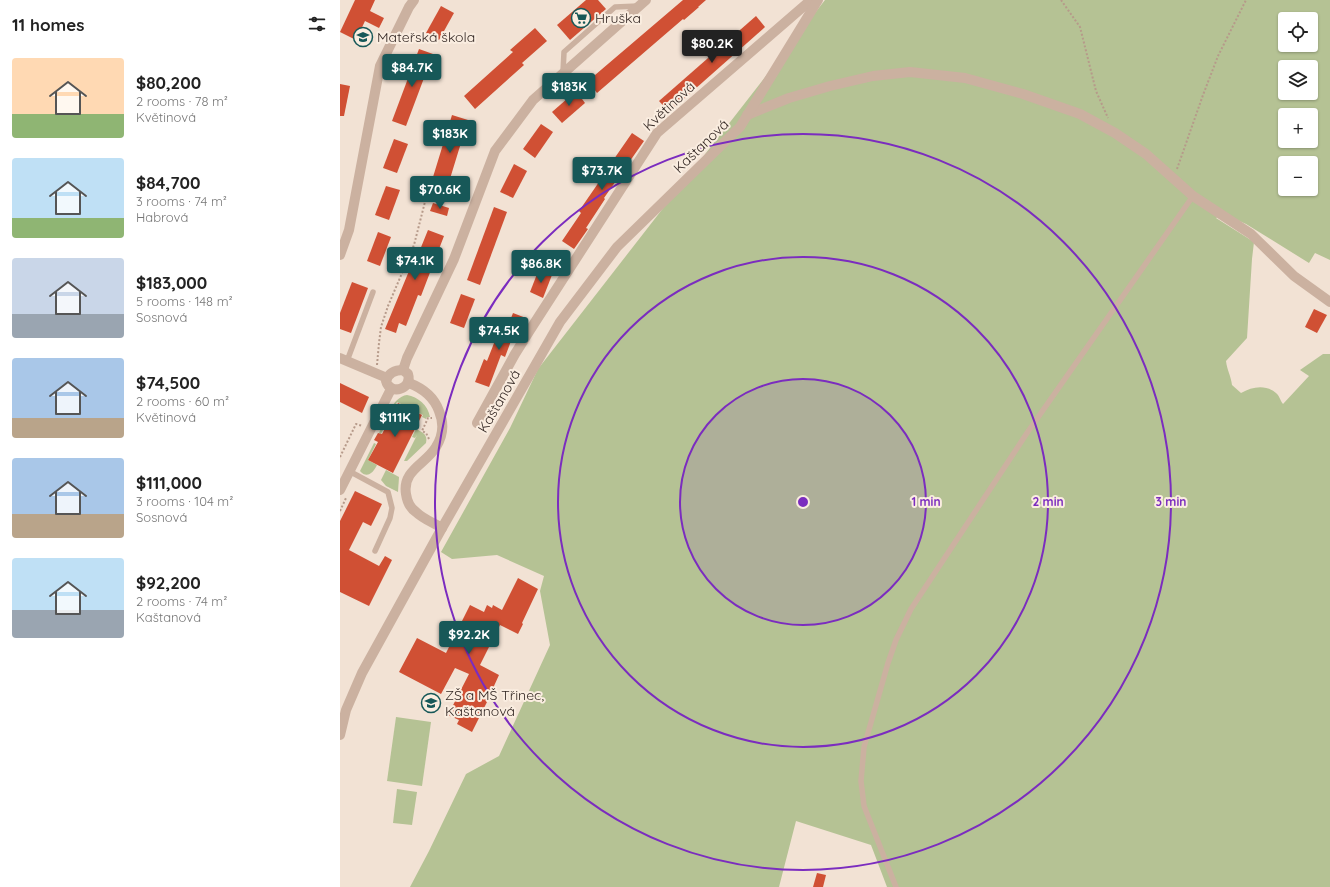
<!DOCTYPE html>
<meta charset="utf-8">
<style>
:root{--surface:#fff;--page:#f6f6f6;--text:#222;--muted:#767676;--accent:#175858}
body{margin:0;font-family:Quicksand,sans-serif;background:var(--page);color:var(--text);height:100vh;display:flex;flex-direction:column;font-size:15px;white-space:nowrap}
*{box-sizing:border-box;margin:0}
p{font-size:13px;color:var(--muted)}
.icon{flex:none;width:22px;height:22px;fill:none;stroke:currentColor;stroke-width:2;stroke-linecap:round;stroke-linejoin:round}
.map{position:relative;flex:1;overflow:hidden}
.side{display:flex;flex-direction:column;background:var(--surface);width:340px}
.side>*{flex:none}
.buttons{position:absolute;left:938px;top:12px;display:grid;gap:8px}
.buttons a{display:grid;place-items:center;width:40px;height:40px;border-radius:4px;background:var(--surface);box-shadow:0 1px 3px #0004;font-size:20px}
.price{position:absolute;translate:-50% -34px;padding:0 9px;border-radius:4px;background:var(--accent);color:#fff;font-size:13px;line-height:26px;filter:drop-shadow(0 1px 2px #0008)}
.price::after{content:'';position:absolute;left:50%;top:24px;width:12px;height:9px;margin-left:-6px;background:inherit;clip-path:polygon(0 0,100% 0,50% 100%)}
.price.selected{background:#222;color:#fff}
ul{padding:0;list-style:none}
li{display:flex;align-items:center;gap:12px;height:100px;padding:0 12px}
li span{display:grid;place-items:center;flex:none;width:112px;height:80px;border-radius:4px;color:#555}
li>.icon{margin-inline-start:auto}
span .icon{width:48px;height:48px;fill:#fffc;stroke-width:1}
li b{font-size:17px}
h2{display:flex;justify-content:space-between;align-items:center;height:48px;padding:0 12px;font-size:17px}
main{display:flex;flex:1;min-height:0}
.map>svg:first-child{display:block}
.green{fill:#b5c294;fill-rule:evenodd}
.building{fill:#d05034}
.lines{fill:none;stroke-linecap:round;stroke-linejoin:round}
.path{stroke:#b69a8a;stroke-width:2;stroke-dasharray:2 2;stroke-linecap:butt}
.service{stroke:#cbb1a0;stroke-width:5.5}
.minor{stroke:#cbb1a0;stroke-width:10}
.tertiary{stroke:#cbb1a0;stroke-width:10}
.ring{fill:none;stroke:#7b2cbf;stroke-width:2}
.labels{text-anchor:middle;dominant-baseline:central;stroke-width:4;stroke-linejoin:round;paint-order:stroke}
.poi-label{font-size:14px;fill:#342824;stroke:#faede0;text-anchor:start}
.street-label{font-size:14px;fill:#342824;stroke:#faede0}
.centre{fill:#7b2cbf;stroke:#faede0;stroke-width:2}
.ring-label{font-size:12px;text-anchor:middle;font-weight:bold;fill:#7b2cbf;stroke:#faede0;stroke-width:4;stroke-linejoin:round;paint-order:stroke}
</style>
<main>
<section class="side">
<h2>11 homes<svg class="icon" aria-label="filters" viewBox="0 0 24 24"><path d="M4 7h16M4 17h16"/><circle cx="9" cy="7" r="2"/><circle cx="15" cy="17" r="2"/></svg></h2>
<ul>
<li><span style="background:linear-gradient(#ffd9b3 70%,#8fb573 0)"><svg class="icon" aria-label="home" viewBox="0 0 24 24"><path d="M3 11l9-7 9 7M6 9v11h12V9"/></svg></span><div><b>$80,200</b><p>2 rooms · 78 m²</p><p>Květinová</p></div></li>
<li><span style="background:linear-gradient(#bfe0f5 75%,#8fb573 0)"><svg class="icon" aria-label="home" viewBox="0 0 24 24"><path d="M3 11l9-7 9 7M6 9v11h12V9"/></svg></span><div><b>$84,700</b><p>3 rooms · 74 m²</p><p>Habrová</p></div></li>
<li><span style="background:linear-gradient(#c9d6e8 70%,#9aa5b1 0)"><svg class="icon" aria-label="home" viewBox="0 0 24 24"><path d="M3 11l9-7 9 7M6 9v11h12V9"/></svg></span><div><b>$183,000</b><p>5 rooms · 148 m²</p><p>Sosnová</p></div></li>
<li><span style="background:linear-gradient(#a9c7e8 75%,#b9a48a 0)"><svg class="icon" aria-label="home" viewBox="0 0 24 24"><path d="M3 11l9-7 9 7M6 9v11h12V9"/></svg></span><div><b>$74,500</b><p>2 rooms · 60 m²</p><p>Květinová</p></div></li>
<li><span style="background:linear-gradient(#a9c7e8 70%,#b9a48a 0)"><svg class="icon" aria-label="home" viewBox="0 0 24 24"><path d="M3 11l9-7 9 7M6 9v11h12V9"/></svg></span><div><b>$111,000</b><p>3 rooms · 104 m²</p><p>Sosnová</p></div></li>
<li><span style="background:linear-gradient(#bfe0f5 65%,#9aa5b1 0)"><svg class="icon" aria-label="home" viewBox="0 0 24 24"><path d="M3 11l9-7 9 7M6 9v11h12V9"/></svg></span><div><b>$92,200</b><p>2 rooms · 74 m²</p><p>Kaštanová</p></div></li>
</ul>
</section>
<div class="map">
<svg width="990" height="887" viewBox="0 0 990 887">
<rect width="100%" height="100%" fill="#f2e2d4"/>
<g class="green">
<path d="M485,0H990V260L975,253L969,263L906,224L884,214L876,218L914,242L912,259L907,338L886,361C887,370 891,376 892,385L901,393C912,387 925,384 936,393C939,395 940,400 943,404L969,376L960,370L983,354H990V887H547L531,845L456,821L439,887H70L89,851L126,774L159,756L210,645L200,591L204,576L157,555L112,559L101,552L170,428L198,369ZM945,19H971V45H945ZM945,67H971V93H945ZM945,115H971V141H945ZM945,163H971V189H945Z"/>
<path d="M67,395C78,397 88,405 90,417H87L86,419L82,417L83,415L57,402L41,434L39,433C45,421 52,397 67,395Z"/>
<path d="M76,429C82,432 88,434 86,443L67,461H64L77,435L75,438L72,437Z"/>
<path d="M34,443L36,444L28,460L37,465C33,473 27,479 20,471Z"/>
<path d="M46,470L59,477L58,492L46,486L41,480Z"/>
<path d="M56,717L91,722L82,786L47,781Z"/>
<path d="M57,789L77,792L72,825L53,823Z"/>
</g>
<g class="building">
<path d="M15,0H35L30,11L44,18L39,28L25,21L16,40L0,32Z"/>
<path d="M246,0H258L266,9L230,40L217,25Z"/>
<path d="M343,0H366L358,7H359L344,20L343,19L257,93L248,81Z"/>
<path d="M101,6L114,13L99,40L86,33Z"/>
<path d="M416,16L425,27L329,112L319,101Z"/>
<path d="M195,28L207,41L182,63L184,65L135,109L124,96L173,52L170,50Z"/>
<path d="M79,49L93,54L66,126L52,121Z"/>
<path d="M0,84L10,86L4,116H0Z"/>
<path d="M236,91L245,103L222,123L212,112Z"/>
<path d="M112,115L128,120L109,182L116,184L113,195L97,189L100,179L93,177Z"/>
<path d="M201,124L213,132L195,158L183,149Z"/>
<path d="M292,133L304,141L264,198L265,199L246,228L248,229L234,249L222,241L241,213L239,211L259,182H258Z"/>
<path d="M54,139L68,144L57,173L43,168Z"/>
<path d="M174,164L187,171L173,198L160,192Z"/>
<path d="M46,186L60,190L49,220L35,215Z"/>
<path d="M93,203L109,208L107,216L90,211Z"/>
<path d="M154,207L167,212L140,285L127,280Z"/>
<path d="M88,230L104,236L81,296L78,295L66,326L59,323L56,333L45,329L69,271L71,272Z"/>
<path d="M38,232L51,237L40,266L27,261Z"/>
<path d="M199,269L212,275L203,298L190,292Z"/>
<path d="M12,282L28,288L11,333L0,329V313Z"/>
<path d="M121,294L135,299L124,328L110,323Z"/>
<path d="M974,309L987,315L977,333L965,327Z"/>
<path d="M173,313L186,318L183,327L177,325L165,357L161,355L149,387L135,382L144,359L147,361L160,328L166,331Z"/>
<path d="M0,383L29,397L22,413L0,402Z"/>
<path d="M58,403L82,415L53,473L28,460L38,442L34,440L38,433L42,434Z"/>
<path d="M15,491L42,504L31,526L23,522L9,550L39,566L45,556L52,560L29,606L0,592V521Z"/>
<path d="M178,578L198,589L182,623L183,624L178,634L160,625L140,665L159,675L154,686H155L132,732L117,724L119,720L108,715L129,674L115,668L101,694L59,672L77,638L106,653L130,605L144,612L147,605L152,608L153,605L162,610Z"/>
<path d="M477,873L486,875L483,887H473Z"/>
</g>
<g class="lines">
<g class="path">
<path d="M721,0L740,27L756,91L768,118"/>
<path d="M837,169L863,95L878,56L906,0"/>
<path d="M37,365L39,343L41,327L48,306L74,245L88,190"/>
<path d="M89,439L86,433L82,431L88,418H92"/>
<path d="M0,457L16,424L23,426"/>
<path d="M0,511L6,498"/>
</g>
<g class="service">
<path d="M223,72L224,52L275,7L298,6"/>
<path d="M7,361L33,292"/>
<path d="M9,471L48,492L52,508L50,518L35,551"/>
<path d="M556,887L524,806L521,781L524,747L548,663L556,640L571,609L687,433L853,196"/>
</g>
<g class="minor">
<path d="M407,115L449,98L490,86L533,76L570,72L625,78L683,94L740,114L775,133L806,154L853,196L911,234L954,276L990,302"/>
<path d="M0,255L9,230L40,66L69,7L74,0"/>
<path d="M0,358L47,378"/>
<path d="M63,370L67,358L114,259L155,151L193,100L306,0"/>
<path d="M63,370L68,374C73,389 50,396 46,381C48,373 55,370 63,370Z"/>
<path d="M69,383C82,388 94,397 99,411C104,423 103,436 96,447C86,464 62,470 66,494C67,501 70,508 76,512C83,519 94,523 102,528"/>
<path d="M137,423L175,354L190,330L317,133L471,0"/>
<path d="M0,490L51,389"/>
</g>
<path class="tertiary" d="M0,735L6,710L22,673L102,528L220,322L277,247L400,127L478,0"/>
</g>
<circle cx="463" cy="502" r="123" fill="#7b2cbf" fill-opacity=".12"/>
<g class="ring">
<circle cx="463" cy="502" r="123"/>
<circle cx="463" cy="502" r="245"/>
<circle cx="463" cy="502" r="368"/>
</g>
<defs>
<g id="supermarket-ring" transform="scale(1)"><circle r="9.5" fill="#faede0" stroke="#175858" stroke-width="1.5"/><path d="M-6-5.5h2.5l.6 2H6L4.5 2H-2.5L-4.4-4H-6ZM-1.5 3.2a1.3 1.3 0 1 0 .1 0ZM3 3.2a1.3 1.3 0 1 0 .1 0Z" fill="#175858"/></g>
<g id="school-ring" transform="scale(1)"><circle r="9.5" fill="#faede0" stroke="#175858" stroke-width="1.5"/><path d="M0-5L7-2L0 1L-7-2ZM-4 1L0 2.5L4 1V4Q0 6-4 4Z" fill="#175858"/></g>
</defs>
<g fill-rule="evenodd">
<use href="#supermarket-ring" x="241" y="18"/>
<use href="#school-ring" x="23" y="37"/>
<use href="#school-ring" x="91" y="703"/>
</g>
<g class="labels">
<g class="poi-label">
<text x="255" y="18">Hruška</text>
<text x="37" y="37">Mateřská škola</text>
<text x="105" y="695">ZŠ a MŠ Třinec,<tspan x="105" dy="16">Kaštanová</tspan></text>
</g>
<g class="street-label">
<text transform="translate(329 106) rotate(-43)">Květinová</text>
<text transform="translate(361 146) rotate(-44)">Kaštanová</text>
<text transform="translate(159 401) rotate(-60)">Kaštanová</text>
</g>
</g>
<circle cx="463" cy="502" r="6" class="centre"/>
<g class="ring-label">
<text x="586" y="506">1 min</text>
<text x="708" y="506">2 min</text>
<text x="831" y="506">3 min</text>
</g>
</svg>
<div class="buttons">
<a><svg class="icon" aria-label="locate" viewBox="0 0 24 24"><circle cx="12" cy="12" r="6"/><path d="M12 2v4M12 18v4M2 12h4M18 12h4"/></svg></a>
<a><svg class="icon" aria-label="layers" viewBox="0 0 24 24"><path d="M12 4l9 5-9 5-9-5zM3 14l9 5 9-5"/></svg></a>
<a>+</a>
<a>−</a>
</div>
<b class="price selected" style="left:372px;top:64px">$80.2K</b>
<b class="price" style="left:72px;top:88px">$84.7K</b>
<b class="price" style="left:229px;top:107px">$183K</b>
<b class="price" style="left:110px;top:154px">$183K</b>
<b class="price" style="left:262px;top:191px">$73.7K</b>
<b class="price" style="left:100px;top:210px">$70.6K</b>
<b class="price" style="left:75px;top:281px">$74.1K</b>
<b class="price" style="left:201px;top:284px">$86.8K</b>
<b class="price" style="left:159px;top:351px">$74.5K</b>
<b class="price" style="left:55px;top:438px">$111K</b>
<b class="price" style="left:129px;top:655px">$92.2K</b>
</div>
</main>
